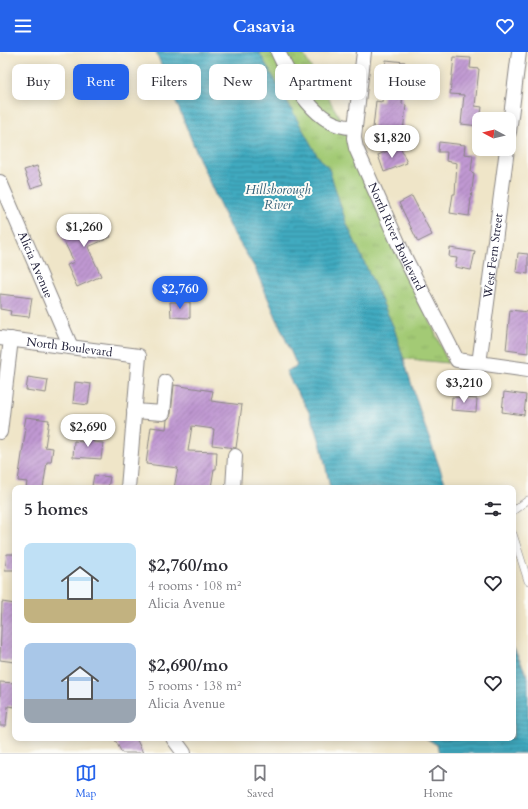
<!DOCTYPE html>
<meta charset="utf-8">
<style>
:root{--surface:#fff;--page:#f7f7f7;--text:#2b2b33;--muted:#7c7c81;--line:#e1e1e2;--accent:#2563eb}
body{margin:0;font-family:Cardo,serif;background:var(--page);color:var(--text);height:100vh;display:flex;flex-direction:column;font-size:15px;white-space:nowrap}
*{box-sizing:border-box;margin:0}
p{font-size:13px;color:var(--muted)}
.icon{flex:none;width:22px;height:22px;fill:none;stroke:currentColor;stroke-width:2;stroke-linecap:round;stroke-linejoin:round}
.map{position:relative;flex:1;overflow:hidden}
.details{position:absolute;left:12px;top:433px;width:504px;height:256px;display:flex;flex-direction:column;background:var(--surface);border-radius:8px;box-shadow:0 2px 10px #0003}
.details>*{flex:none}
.hud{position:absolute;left:12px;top:12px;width:504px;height:36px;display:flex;gap:8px}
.needle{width:26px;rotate:277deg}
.tools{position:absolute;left:472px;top:60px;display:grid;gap:8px}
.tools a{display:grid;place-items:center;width:44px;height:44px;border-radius:8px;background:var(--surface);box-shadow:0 2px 10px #0003;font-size:20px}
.price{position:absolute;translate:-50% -34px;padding:0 9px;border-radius:14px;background:#fff;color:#222;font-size:13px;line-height:26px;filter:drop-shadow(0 1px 2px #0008)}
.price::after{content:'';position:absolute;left:50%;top:24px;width:12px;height:9px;margin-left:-6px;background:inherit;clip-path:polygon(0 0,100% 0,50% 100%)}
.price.on{background:var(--accent);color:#fff}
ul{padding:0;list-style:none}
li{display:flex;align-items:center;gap:12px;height:100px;padding:0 12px}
li span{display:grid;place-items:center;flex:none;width:112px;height:80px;border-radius:8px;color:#555}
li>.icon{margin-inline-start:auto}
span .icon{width:48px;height:48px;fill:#fffc;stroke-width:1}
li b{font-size:17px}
h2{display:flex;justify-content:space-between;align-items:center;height:48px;padding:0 12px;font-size:17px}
.chip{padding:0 14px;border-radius:8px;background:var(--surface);box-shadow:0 2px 10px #0003;font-size:14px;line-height:36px}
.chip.on{background:var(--accent);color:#fff}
header{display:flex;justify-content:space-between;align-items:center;height:52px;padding:0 12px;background:var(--accent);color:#fff;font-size:18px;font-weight:700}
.dock{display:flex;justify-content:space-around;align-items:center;height:56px;border-top:1px solid var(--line);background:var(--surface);font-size:11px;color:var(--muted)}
.dock a{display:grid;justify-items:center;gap:2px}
.dock .on{color:var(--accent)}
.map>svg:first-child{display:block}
.grass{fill:url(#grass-tufts);stroke:#627658}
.water{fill:url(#water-rules);stroke:#31667e}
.building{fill:url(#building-hatch)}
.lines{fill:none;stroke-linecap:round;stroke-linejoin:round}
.service-casing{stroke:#888482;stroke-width:8}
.minor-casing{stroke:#888482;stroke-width:16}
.service{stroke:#fff;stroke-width:7}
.minor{stroke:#fff;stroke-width:14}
.labels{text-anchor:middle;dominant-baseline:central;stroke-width:4;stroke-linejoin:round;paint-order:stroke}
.street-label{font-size:12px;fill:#22223b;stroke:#fdfcf7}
.water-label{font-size:13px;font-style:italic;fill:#305f77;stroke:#fdfcf7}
</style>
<header><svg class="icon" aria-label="menu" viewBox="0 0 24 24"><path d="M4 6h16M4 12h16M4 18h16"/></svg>Casavia<svg class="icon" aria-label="heart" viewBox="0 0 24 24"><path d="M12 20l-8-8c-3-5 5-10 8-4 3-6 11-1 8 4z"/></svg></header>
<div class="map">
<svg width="528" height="701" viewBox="0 0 528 701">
<defs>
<pattern id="grass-tufts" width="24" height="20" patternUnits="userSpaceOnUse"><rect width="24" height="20" fill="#a3ca75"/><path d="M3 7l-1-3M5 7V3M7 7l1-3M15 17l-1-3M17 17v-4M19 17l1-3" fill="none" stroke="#8cad66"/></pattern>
<pattern id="water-rules" width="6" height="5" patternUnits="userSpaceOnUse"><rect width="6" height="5" fill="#40aac0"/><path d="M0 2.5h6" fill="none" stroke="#358a9d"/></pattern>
<pattern id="building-hatch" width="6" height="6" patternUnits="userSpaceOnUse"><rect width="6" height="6" fill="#c098d2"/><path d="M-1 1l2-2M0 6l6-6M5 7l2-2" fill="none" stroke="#9c7cac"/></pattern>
</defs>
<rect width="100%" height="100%" fill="#fdfcf7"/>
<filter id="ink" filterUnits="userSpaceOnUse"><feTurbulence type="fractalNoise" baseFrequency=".025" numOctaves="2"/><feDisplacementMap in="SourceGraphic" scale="8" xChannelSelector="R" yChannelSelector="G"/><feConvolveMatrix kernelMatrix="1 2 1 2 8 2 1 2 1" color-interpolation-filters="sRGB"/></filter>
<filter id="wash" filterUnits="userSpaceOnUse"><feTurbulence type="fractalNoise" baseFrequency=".012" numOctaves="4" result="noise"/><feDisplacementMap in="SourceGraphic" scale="16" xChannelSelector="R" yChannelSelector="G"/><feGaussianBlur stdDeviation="0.9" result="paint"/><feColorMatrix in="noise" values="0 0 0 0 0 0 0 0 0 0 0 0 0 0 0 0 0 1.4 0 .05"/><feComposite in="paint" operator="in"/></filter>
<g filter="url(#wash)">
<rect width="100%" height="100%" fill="#efe5c8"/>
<path class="grass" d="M254,0H302L350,84L448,311L399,306Z"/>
<g class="water">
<path d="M156,0H259L317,103L329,117L346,170L394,276L424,372L447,436H330C325,411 320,383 309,360C302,346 292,334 286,319L297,314L255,216L229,174L200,109Z"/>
<path d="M513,595L528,625V701H439L437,693L426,686H513Z"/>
</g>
<g id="blocks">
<g class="building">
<path d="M454,5L471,6L470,16L479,17L475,54L482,55L479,74L461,72L464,43L450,42Z"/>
<path d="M386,8L405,10L402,52L406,53L403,80L373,76L376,49L382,50Z"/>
<path d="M439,90L465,93L464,102L473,103L471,120L474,121L469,164L450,161L453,142H455L457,111L446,109L447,100H438Z"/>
<path d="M400,94L407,111L384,120L378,103Z"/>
<path d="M37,114L44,132L31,136L24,118Z"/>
<path d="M412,144L432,183L418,190L399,151Z"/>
<path d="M91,164L95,172L103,169L111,185L88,195L101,224L77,235L67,213L74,210L59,179Z"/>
<path d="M450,196L475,200L471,218L455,215L457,206L449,205Z"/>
<path d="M518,201L528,202V222L516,220Z"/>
<path d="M0,242L32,246L29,265L10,263L11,259L0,257Z"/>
<path d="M170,250H190V266L171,265Z"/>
<path d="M510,258L528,260V301L506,298Z"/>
<path d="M28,325L48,328L46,341L26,338Z"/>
<path d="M75,330L91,332L88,353L73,351Z"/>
<path d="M174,333L213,339L211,349L242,353L236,396L212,393L214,377L192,374L188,399L217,400L216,417H214L211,436H174L178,416L146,412L151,375L166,377L167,368L171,362Z"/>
<path d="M504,340L526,343L524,363L502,360Z"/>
<path d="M452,345L477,347L476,360L451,358Z"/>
<path d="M26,365L49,368L45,395L53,396L51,410H47L43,436H26L27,430L18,429L26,376H24Z"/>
<path d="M84,381L94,382L93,390L103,391L101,407L73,405L74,389L84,390Z"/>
<path d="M94,423L110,425L108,436L92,434Z"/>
<path d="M7,502H15V518H5Z"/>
<path d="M2,550L15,552V610L0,608Z"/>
<path d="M0,630L15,631V655L8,654L6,674H0Z"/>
<path d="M114,686H136L143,701H122Z"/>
</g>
</g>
</g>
<g filter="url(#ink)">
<use href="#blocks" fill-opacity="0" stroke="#888482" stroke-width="1"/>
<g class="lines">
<g class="service-casing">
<g id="service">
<path d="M513,459L528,448"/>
<path d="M513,482L528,529"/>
</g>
</g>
<g class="minor-casing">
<g id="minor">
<path d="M278,0C292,30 317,78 355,75"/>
<path id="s1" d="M364,0L355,75L354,86L356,96L404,204L457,308L528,318"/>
<path d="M509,80L519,0"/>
<path id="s2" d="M0,130L71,295"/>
<path id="s3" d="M0,286L139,304L128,436"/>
<path id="s4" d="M479,312L507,97"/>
<path d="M134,359L163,361L166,330"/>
<path d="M0,380L11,287"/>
<path d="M233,436L235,404"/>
<path d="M173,686L184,701"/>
</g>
</g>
<use href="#service" class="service"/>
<use href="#minor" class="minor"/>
</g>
</g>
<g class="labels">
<g class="street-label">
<text stroke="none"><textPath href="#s1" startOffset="194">North River Boulevard</textPath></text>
<text stroke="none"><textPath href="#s4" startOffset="109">West Fern Street</textPath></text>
<text stroke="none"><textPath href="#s2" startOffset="90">Alicia Avenue</textPath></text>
<text stroke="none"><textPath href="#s3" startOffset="70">North Boulevard</textPath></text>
</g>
<g class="water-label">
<text x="278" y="138">Hillsborough<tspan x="278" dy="15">River</tspan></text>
</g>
</g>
</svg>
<div class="tools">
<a><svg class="needle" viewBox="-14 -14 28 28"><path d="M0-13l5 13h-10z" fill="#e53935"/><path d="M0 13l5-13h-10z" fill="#7c7c81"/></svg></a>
</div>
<b class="price" style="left:392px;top:107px">$1,820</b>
<b class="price" style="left:84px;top:196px">$1,260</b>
<b class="price on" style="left:180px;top:258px">$2,760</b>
<b class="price" style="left:464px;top:352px">$3,210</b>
<b class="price" style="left:88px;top:396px">$2,690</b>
<div class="hud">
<a class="chip">Buy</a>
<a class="chip on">Rent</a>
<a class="chip">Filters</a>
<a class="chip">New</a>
<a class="chip">Apartment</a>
<a class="chip">House</a>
</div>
<section class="details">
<h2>5 homes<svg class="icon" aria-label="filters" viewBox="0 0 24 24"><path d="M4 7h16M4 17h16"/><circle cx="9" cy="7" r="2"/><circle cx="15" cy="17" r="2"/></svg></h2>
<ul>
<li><span style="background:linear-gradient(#bfe0f5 70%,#c2b280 0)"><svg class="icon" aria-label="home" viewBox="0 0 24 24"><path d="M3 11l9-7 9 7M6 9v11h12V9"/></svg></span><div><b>$2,760/mo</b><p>4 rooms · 108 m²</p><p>Alicia Avenue</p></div><svg class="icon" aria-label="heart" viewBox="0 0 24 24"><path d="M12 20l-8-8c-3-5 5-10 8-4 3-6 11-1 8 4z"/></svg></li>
<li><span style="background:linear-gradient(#a9c7e8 70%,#9aa5b1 0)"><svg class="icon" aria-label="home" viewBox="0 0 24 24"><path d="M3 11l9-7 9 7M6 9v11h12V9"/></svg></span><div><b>$2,690/mo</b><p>5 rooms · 138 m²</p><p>Alicia Avenue</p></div><svg class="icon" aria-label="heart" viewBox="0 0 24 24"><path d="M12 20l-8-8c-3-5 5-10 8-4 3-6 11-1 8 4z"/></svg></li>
</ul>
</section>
</div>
<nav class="dock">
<a class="on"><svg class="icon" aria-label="map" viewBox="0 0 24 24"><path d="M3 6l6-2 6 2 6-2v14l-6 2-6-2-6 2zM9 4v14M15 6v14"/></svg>Map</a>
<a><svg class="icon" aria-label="saved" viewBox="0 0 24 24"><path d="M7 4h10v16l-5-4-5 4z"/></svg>Saved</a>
<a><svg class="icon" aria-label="home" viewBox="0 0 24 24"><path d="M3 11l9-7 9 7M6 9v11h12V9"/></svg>Home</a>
</nav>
